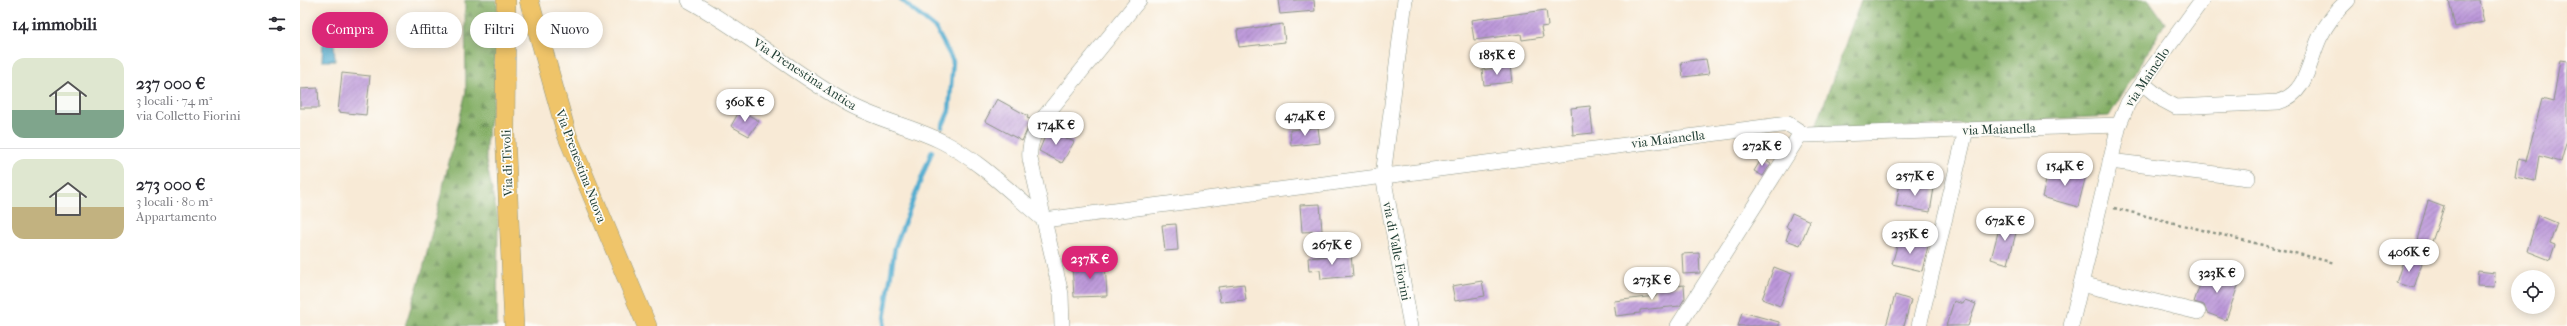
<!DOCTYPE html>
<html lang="it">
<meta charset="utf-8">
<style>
:root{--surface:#fff;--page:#f2f2f3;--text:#2b2b33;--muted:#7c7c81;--line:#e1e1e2;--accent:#db2777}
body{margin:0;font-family:"IM FELL French Canon",serif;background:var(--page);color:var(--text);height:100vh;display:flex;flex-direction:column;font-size:15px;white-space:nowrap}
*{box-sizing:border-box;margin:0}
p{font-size:13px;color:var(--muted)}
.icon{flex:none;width:22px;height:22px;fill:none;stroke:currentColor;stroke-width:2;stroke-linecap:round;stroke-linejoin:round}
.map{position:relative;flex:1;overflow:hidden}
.sheet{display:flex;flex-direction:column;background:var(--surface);width:300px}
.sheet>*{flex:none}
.hud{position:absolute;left:12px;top:12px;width:380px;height:36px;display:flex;gap:8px}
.tools{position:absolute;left:2211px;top:270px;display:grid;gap:8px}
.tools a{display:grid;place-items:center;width:44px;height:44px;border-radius:50%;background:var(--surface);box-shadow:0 2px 10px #0003;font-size:20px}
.price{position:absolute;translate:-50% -34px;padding:0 9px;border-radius:14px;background:#fff;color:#222;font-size:13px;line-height:26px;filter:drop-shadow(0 1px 2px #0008)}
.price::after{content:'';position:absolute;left:50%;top:24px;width:12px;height:9px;margin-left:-6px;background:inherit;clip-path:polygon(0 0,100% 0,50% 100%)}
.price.on{background:var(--accent);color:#fff}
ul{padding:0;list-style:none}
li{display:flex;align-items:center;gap:12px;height:100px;padding:0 12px}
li+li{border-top:1px solid var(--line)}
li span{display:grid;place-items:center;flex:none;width:112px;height:80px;border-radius:12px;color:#555}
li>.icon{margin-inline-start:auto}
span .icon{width:48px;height:48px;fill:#fffc;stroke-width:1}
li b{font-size:17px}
h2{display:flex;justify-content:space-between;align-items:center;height:48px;padding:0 12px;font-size:17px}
.pill{padding:0 14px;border-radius:18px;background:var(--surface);box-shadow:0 2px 10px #0003;font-size:14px;line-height:36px}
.pill.on{background:var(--accent);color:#fff}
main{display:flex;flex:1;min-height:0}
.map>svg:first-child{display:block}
.forest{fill:url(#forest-firs);stroke:#52764d}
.water{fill:url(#water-ripples);stroke:#387482}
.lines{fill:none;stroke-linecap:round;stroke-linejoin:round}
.stream{stroke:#51accf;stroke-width:4.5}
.building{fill:url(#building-hatch)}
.minor-casing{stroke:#8c9485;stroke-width:16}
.major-casing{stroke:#8c9485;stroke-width:20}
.path{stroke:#8c9485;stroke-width:2.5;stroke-dasharray:3 3;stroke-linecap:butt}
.minor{stroke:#fff;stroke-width:15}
.major{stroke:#efc469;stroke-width:19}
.labels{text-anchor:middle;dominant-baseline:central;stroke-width:3.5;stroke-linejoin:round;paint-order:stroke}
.street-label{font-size:13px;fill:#1f3d34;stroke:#fdfcf7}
</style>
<main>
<section class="sheet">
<h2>14 immobili<svg class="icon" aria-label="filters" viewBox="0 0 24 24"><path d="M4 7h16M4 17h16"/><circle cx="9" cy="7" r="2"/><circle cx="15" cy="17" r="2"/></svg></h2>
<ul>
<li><span style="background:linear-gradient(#dfe7d0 65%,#7fa58c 0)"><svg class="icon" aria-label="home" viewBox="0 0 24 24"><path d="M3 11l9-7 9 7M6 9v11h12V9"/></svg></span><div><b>237 000 €</b><p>3 locali · 74 m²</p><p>via Colletto Fiorini</p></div></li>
<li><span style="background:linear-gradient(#dfe7d0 60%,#c2b280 0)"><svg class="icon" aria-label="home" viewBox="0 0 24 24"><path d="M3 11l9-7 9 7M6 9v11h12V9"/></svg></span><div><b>273 000 €</b><p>3 locali · 80 m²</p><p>Appartamento</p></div></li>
</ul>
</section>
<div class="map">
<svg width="2267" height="326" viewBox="0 0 2267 326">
<defs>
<pattern id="forest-firs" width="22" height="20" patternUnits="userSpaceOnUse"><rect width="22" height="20" fill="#84af66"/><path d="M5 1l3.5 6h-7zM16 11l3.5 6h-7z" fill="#6b9055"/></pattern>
<pattern id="water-ripples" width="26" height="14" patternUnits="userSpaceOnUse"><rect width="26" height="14" fill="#51accf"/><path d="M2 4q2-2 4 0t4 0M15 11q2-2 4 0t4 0" fill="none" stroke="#438da9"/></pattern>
<pattern id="building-hatch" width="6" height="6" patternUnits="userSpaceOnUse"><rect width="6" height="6" fill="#bb96d9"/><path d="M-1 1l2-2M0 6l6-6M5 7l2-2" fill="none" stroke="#977cb1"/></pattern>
</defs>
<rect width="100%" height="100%" fill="#fdfcf7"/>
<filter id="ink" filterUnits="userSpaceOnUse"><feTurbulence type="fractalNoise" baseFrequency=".025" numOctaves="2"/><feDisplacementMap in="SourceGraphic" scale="8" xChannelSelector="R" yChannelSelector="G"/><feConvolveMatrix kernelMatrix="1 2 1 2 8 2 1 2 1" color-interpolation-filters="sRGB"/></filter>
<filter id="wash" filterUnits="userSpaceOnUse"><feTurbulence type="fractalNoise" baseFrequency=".012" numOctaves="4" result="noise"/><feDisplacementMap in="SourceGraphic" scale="16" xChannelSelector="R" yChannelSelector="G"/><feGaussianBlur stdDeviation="0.9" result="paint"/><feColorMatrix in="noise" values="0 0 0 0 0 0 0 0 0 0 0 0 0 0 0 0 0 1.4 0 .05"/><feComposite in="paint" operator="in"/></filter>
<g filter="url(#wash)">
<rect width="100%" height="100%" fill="#f8ead6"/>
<g class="forest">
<path d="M165,0H197L201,37L194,64L196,86L186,143V161L198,219L197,326H105L123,269L166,92Z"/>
<path d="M1561,0H1849L1865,23L1809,116L1514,132Z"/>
</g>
<path class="water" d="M24,24H33L35,61H22Z"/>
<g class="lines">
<g class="stream">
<path d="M601,0L636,29L653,61L649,111L642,127"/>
<path d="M583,326L595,247L632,151"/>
</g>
</g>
<g id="blocks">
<g class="building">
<path d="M978,0H1014L1015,11L980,14Z"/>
<path d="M2149,0H2179L2184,22L2155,27Z"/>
<path d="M1246,10L1248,26L1241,27L1243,37L1222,40L1221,34L1174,40L1171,20Z"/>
<path d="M983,24L985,42L939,47L937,30Z"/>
<path d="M1406,59L1409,74L1383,77L1381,62Z"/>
<path d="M2260,60L2267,61V140L2261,162L2239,156L2235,181L2215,177L2218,159L2226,161L2242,99L2253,102Z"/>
<path d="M1210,66L1212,82L1184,85L1182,70Z"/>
<path d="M42,73L70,76L66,115L38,112Z"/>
<path d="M18,88L19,108H0V89Z"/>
<path d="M697,99L728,116L727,118L732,120L722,141L685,121Z"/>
<path d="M1290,106L1293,133L1273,135L1271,108Z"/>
<path d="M440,110L459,121L449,136L431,126Z"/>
<path d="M1018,127L1020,143L991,146L990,130Z"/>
<path d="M748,129L774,142L762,163L739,151Z"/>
<path d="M1462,158L1471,163L1463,176L1454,171Z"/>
<path d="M1754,167L1786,175L1778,207L1742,197L1747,177L1751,178Z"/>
<path d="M1600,182L1634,188L1630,212L1596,206Z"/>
<path d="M2128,201L2144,207L2125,262L2112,258Z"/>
<path d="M1020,204L1022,231L1002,232L1000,205Z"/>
<path d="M1492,213L1510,221L1500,245L1486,240L1490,229L1486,227Z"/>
<path d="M2238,215L2257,223L2250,243L2255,245L2250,260L2227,251Z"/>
<path d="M1701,221L1718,225L1708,264L1691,259Z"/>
<path d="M876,224L878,250L865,251L862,225Z"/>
<path d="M1599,239L1628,246L1622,271L1592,264Z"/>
<path d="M1399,253L1400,273L1383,274L1382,254Z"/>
<path d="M1051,254L1053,276L1021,279L1020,270L1009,271L1008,258Z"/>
<path d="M2104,258L2122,263L2114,288L2096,283Z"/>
<path d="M805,262L807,296L774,297L772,264Z"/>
<path d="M1474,267L1492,274L1480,306L1462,299Z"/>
<path d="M2178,271L2195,273L2194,287L2177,286Z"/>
<path d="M1919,272L1940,280L1926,320L1907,313L1904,305L1894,302L1904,273L1917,278Z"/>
<path d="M1182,281L1185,296L1155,301L1152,286Z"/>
<path d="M944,284L946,300L920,302L918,287Z"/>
<path d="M1384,285L1385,298L1380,306L1340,310V313L1316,316L1314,301L1356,296L1355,289Z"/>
<path d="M1595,295L1611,300L1604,326H1586Z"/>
<path d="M1665,300L1676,304L1668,326H1646L1654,301L1663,304Z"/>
<path d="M1442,312L1479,322V326H1438Z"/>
</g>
</g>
</g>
<g filter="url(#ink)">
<use href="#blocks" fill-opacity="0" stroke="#8c9485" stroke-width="1"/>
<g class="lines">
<g class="minor-casing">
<g id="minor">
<path d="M388,0C443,30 491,71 545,102C576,120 612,126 643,142C680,161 712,194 744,220"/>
<path d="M1105,0L1083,176L1111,326"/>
<path d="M1842,83L1863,100L1876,107L1978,102C2008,93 2008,62 2020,37C2027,23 2036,11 2048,0"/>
<path d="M1810,161L1948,178"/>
<path d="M744,220L1488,124L1505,135L1819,125"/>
<path d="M1781,284L1898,312"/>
<path d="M762,326L761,294L730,159C728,142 736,130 745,116L839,0"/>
<path d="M1378,326L1501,133"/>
<path d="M1619,326L1666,130"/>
<path d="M1771,326L1819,125L1828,103L1838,88L1902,0"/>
</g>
</g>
<g class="major-casing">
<g id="major">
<path d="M206,0L205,133L214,326"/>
<path d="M229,0L267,135L347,326"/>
</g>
</g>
<path class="path" d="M1814,208L2035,263"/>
<use href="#minor" class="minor"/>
<use href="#major" class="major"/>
</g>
</g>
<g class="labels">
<g class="street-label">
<text transform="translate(505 74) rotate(33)">Via Prenestina Antica</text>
<text transform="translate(1847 77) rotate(-56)">via Mainello</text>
<text transform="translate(1699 129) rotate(-2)">via Maianella</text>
<text transform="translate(1368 139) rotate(-7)">via Maianella</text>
<text transform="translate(207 163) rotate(-92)">Via di Tivoli</text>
<text transform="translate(281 166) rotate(69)">Via Prenestina Nuova</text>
<text transform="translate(1097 251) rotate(79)">via di Valle Fiorini</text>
</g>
</g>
</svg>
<div class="tools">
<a><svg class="icon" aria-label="locate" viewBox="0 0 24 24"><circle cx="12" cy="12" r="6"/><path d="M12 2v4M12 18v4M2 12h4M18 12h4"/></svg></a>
</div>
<b class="price" style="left:1197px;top:76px">185K €</b>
<b class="price" style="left:445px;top:123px">360K €</b>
<b class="price" style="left:1005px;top:137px">474K €</b>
<b class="price" style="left:756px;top:146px">174K €</b>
<b class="price" style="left:1462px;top:167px">272K €</b>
<b class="price" style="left:1765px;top:187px">154K €</b>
<b class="price" style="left:1615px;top:197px">257K €</b>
<b class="price" style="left:1705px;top:242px">672K €</b>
<b class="price" style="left:1610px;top:255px">235K €</b>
<b class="price" style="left:1032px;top:266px">267K €</b>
<b class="price" style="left:2109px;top:273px">406K €</b>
<b class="price on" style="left:790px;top:280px">237K €</b>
<b class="price" style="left:1917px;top:294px">323K €</b>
<b class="price" style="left:1352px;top:301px">273K €</b>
<div class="hud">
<a class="pill on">Compra</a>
<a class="pill">Affitta</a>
<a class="pill">Filtri</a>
<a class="pill">Nuovo</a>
</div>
</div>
</main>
